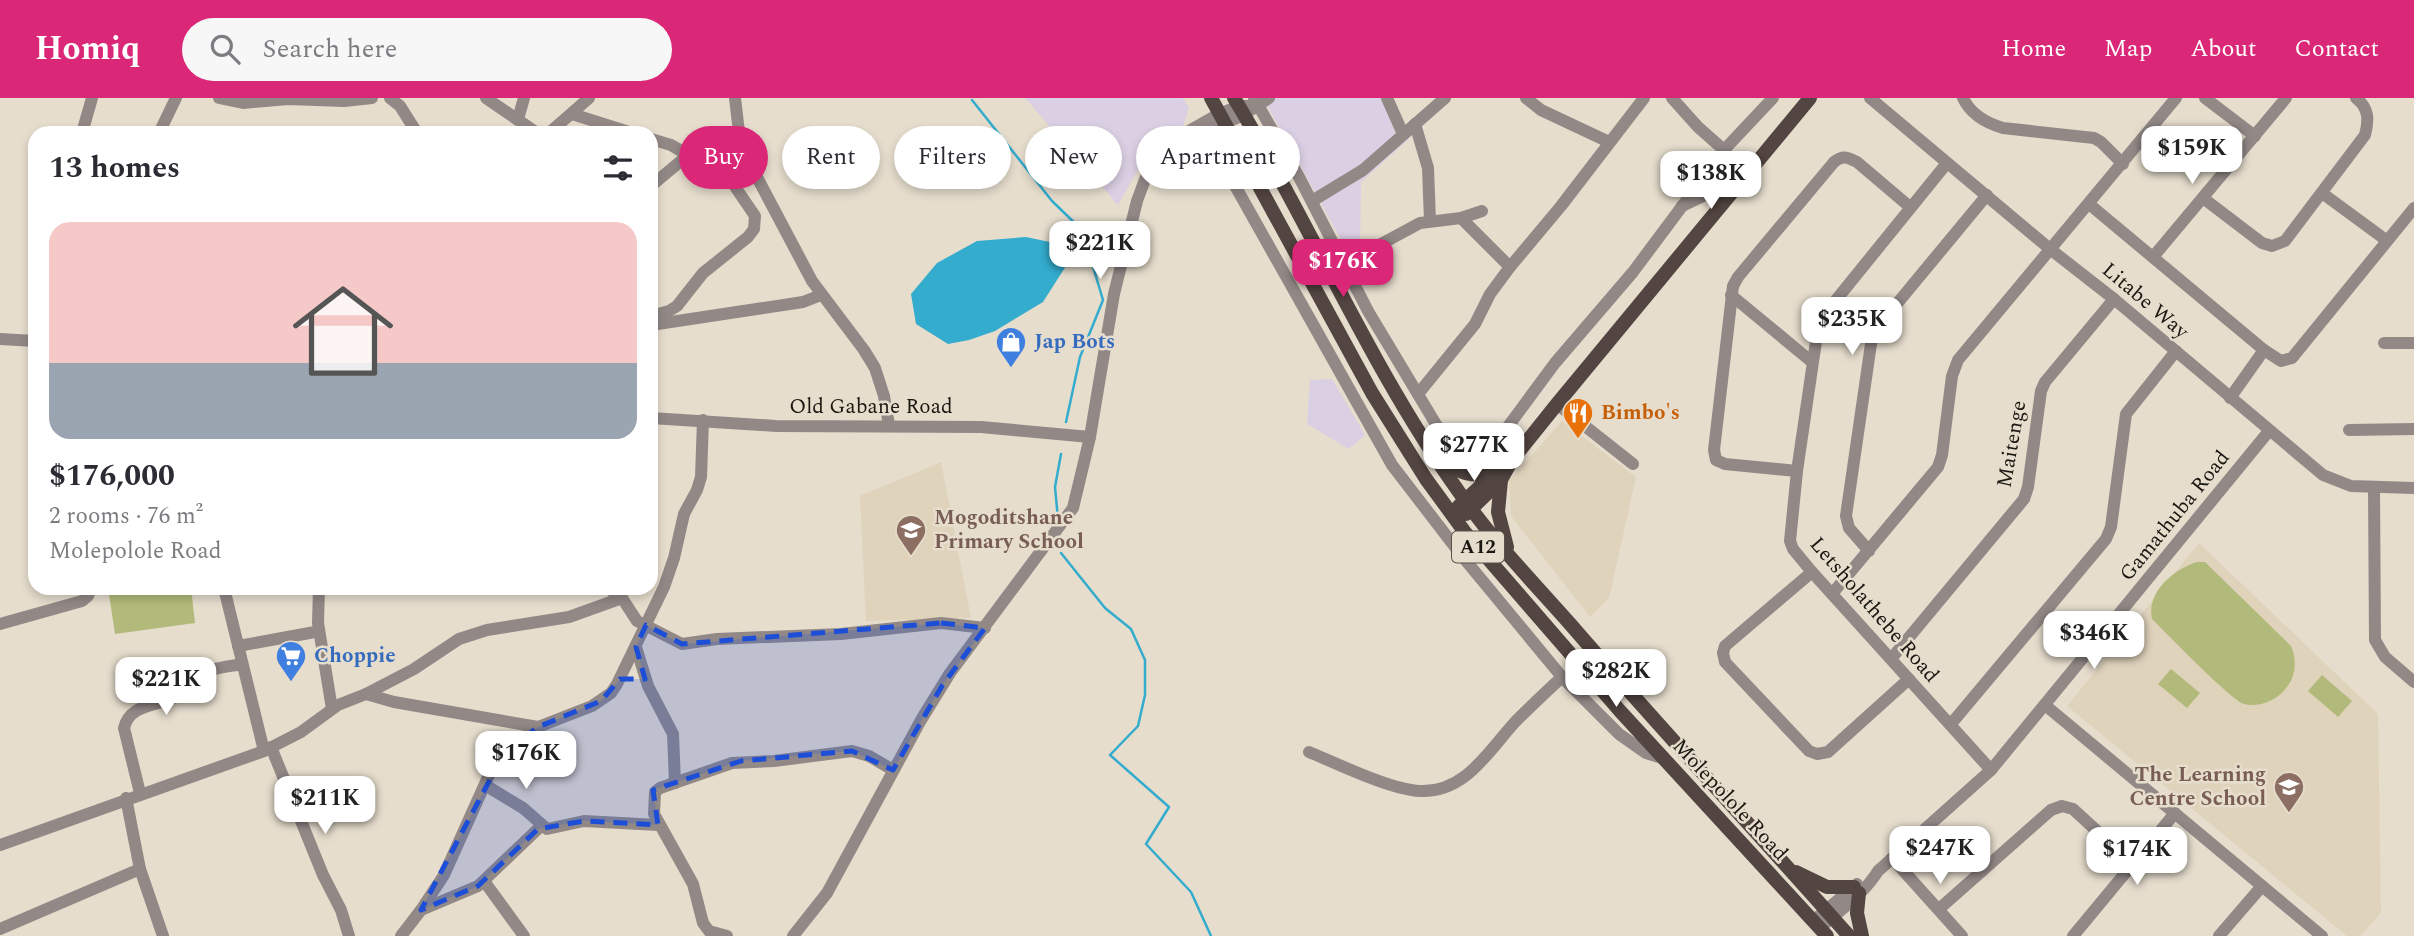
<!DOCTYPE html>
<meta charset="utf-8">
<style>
:root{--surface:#fff;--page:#f7f7f7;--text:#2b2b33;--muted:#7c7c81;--accent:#db2777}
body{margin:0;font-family:Spectral,serif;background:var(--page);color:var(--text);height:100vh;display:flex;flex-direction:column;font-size:26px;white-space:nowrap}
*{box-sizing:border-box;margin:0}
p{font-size:23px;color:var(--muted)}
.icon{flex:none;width:38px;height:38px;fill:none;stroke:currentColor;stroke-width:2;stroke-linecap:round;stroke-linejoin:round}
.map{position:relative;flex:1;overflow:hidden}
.side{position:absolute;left:28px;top:28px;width:630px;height:469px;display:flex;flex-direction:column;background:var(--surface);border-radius:21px;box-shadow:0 4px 10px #0003}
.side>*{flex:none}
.top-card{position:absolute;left:679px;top:28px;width:665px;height:63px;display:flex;gap:14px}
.price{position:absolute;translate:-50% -60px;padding:0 16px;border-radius:14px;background:#fff;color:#222;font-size:23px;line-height:46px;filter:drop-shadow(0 2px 4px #0008)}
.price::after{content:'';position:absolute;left:50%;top:42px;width:21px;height:16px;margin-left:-10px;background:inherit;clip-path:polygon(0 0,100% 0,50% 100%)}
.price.active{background:var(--accent);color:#fff}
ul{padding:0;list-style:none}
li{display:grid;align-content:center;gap:14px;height:371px;padding:0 21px}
li span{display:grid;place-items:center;height:217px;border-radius:21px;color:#555}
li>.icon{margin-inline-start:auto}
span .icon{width:126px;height:126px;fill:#fffc;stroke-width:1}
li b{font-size:30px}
h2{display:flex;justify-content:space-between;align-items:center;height:84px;padding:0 21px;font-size:30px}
.pill{padding:0 24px;border-radius:32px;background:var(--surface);box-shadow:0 4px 10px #0003;font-size:24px;line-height:63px}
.pill.active{background:var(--accent);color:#fff}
header{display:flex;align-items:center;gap:42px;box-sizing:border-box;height:98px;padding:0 35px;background:var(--accent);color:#fff}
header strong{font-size:33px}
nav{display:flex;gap:38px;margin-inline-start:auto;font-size:24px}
.search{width:490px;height:63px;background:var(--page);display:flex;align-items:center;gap:18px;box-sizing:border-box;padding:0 24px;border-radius:38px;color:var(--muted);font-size:26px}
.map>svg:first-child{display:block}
.commercial{fill:#dbcfe3}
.built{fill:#e0d3bc}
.green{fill:#b2ba7b}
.water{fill:#33acce}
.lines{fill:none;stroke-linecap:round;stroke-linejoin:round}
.stream{stroke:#33acce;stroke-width:2.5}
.minor{stroke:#928987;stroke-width:12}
.major{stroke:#534541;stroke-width:14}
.marked{fill:#1d4ed8;fill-opacity:0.2;stroke:#1d4ed8;stroke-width:5;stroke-dasharray:14 9;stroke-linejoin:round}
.labels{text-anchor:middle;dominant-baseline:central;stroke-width:5;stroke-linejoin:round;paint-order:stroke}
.shield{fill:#e6ddcd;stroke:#58534a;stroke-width:2}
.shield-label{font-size:19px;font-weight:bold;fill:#1b1812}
.street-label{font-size:21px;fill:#1b1812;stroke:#e6ddcd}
.shop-label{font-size:21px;font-weight:bold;fill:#366cbe;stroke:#e6ddcd;text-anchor:start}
.food-label{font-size:21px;font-weight:bold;fill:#c56008;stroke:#e6ddcd;text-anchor:start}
.education-label{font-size:21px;font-weight:bold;fill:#785e54;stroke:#e6ddcd;text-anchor:start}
</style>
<header>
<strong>Homiq</strong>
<div class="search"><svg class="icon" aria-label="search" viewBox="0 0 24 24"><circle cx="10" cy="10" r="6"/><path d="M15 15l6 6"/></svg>Search here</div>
<nav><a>Home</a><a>Map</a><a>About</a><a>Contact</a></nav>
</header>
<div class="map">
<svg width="2414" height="838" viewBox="0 0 2414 838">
<rect width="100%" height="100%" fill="#e6ddcd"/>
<g class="commercial">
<path d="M1025,0H1183L1189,10L1183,28L1136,75L1118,107Z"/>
<path d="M1263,0H1393L1410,40L1361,84L1360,150L1348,154Z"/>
<path d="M1332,281L1365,337L1349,351L1307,326L1310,282Z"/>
</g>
<g class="built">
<path d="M1562,323L1636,379L1609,500L1590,519L1511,418L1509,383Z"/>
<path d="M941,364L971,520L866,523L860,398Z"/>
<path d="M2199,445L2378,616L2381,815L2360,838H2347L2067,608Z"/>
</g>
<g class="green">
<path d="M2197,464H2205L2291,548C2297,562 2296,577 2287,589C2278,602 2259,610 2244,606C2232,603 2165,534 2152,521C2146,494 2174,471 2197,464Z"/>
<path d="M108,490H191L195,525L115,536Z"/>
<path d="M2171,571L2200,595L2187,610L2158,586Z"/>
<path d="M2322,577L2352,603L2338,619L2308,593Z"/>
</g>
<path class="water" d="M1026,139L1064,147L1071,160L1043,204L995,233L969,242L948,246L916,226L911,196L937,165L977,143Z"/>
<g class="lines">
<g class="stream">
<path d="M972,2L1052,103L1082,132L1103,202L1080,259L1066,324"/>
<path d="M1058,421L1055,389L1061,356"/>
<path d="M1061,455L1105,510L1131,531L1145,562V597L1138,628L1110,657L1169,709L1146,746L1191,794L1211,838"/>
</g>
<g class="minor">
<path d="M219,0L243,5L288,1L344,3L372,0"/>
<path d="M390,0L400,8L417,35"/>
<path d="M486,0L537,35"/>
<path d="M735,0L739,34L750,66L812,183L864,252L875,270L884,298L889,327"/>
<path d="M1254,0L1299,79L1368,213L1446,343L1461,350L1471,349L1485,346L1504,334L1555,265L1633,174L1724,52L1773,0"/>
<path d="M1387,0L1403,36"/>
<path d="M1526,0L1541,12L1609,44"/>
<path d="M1672,0L1698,29L1724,52"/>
<path d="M1870,0L2050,151L2114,201L2323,377L2351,388L2414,390"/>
<path d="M1963,0C1971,17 1986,25 2003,30L2094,40L2101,44L2123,66"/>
<path d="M2205,0L2255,38"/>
<path d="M572,16L632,35"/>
<path d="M518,21L524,0"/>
<path d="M1415,26L1428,70L1430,123"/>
<path d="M82,35L92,0"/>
<path d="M159,35L176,0"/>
<path d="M549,35L589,0"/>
<path d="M651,41L671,47L688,57"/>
<path d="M1186,43L1243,17L1269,0"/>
<path d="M1162,56C1185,56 1206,52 1224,68L1392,367L1462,458L1562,579L1619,636L1646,655L1662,660"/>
<path d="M1947,65L1819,223L1797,373L1790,443L1793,451L1812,474L1991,672"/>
<path d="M651,88L688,57C706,66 732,75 750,66"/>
<path d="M2322,95L2386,142"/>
<path d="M2203,100L2262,145L2272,148L2285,143L2365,37C2369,22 2369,10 2356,0"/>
<path d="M1312,103L1363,72L1445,0"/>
<path d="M2089,106L2264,252L2281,263L2292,260L2414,110"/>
<path d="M1682,108L1705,97L1720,85"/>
<path d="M1461,120L1510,169"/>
<path d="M2153,159L2286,0"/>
<path d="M1344,166L1420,125L1461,120L1482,113"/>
<path d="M1731,197L1812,264"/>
<path d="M651,218L669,213L677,208L703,175L748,139L754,131L755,118L721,68"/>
<path d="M651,227L803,204L821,197"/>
<path d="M0,241L35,243"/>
<path d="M2384,245H2414"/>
<path d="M1418,296L1475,226L1490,196L1510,169L1561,108L1644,0"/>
<path d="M2230,300L2264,252"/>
<path d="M1557,306L1633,366"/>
<path d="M651,320L776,328L981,329L1090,339"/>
<path d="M2349,332L2414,331"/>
<path d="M1797,373L1725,366L1716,362L1714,352L1733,188L1738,179L1834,64C1843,57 1847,59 1857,64L1910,109"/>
<path d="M2374,390L2375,542L2385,559L2414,584"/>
<path d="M1869,453L1849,430L1846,418L1872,239L1876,231L1987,97"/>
<path d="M1812,474L1725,548L1723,555L1725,564L1809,653L1817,656L1828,654L1909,581"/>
<path d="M224,490L264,653"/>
<path d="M319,490L318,525L332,611"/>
<path d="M608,490L622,500L637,523L682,546L717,541L841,536L941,525L985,530"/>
<path d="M1832,496L1938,369L1942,357L1952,278L1958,262L2176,0"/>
<path d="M0,526L82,503L88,498L91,490"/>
<path d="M238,548L315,534"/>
<path d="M636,549L648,588L673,636L675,685"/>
<path d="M1891,561L2024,401L2028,389L2041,293L2045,284L2114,201"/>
<path d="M366,596L394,604L538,629"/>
<path d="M2045,607L2322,838"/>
<path d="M1951,626L2106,441L2111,429L2126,316L2176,253"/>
<path d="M271,649L323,777L341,812L349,838"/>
<path d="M1309,654C1338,666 1391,692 1420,693C1466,695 1489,652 1516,623C1531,608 1547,593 1562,579"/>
<path d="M485,687L523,710L547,731L584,723L658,727"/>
<path d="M140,695L124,630C130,604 160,609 179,597C185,593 189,585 194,581C207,570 227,569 242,566"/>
<path d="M126,700L140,771L163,838"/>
<path d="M0,747L264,653L301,634L338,607L366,596L414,571L459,541L487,532L569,519L622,500"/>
<path d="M1892,760L1962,838"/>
<path d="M484,783L524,838"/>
<path d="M1939,811L2051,712L2062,708L2073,711L2134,767"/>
<path d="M421,812L478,788L541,728"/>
<path d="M1813,823L1857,786"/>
<path d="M1820,830C1840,812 1864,796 1878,773L1991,672L2269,333"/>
<path d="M0,831L140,771"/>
<path d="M401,838L421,812L444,777L493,668L504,655L538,629L592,608L611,595L617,586L664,489L674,460L684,416L697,392L701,379L703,322"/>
<path d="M727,838L709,833L703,825L693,786L654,716L655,694L660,690L732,665L774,663L852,653L869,658L893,672"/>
<path d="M793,838L827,795L921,622L950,575L1073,410L1090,339L1114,196L1137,103L1147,76L1157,61L1182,37L1219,16L1239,8H1254"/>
<path d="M2073,838L2175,715"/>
<path d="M2219,838L2262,788"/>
</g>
<g class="major">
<path d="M1211,0L1372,295L1426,381L1464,433L1620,613L1827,838"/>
<path d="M1234,0C1312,129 1371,271 1459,394C1492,442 1533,484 1571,527C1662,632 1757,734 1849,838"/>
<path d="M1175,49C1207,42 1217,43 1243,65"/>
<path d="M1440,362C1461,375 1470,380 1496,375"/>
<path d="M1501,382L1498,414L1507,449"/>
<path d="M1458,409L1497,373"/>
<path d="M1466,416L1501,382L1512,362L1557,306L1810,0"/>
<path d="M1796,774L1827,789H1854"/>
<path d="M1859,795L1857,815L1862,838"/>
</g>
</g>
<path class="marked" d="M941,525L985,530L942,588L893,672L852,653L741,663L653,692L658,727L584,723L538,731L478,788L421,812L504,655L538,629L601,603L620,581H645L636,549L646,527L682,546Z"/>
<defs>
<g id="shop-pin" transform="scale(1.575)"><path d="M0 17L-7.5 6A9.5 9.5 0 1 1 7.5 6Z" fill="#3f7fe0" stroke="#e6ddcd"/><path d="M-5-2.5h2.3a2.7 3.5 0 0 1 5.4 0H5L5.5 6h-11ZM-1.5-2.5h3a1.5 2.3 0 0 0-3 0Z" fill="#fff"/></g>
<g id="restaurant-pin" transform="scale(1.575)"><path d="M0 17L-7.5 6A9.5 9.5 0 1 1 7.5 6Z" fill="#e8710a" stroke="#e6ddcd"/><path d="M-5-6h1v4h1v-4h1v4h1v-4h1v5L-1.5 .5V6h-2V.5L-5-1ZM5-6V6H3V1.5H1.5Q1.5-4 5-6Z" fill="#fff"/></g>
<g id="school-pin" transform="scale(1.575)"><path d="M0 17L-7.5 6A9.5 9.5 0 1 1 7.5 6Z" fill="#8d6e63" stroke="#e6ddcd"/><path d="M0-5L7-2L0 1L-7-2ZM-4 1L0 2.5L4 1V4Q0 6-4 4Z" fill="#fff"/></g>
<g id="supermarket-pin" transform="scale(1.575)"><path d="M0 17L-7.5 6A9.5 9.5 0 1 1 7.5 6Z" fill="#3f7fe0" stroke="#e6ddcd"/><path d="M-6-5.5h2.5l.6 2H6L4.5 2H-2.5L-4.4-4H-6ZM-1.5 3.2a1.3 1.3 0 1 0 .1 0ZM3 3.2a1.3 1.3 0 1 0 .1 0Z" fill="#fff"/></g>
</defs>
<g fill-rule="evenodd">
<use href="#shop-pin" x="1011" y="244"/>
<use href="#restaurant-pin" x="1578" y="315"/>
<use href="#school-pin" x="911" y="432"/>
<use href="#supermarket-pin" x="291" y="558"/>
<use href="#school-pin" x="2289" y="689"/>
</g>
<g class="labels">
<rect class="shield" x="1452" y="433.5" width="52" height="31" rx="5"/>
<g class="shield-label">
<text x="1478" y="449">A12</text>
</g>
<g class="street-label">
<text transform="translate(2145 203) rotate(40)">Litabe Way</text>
<text x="871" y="309">Old Gabane Road</text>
<text transform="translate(2012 346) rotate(-80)">Maitenge</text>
<text transform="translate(2175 418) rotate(-51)">Gamathuba Road</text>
<text transform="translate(1874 512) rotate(49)">Letsholathebe Road</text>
<text transform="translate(1730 702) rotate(47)">Molepolole Road</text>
</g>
<g class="shop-label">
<text x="1034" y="244">Jap Bots</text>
<text x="314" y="558">Choppie</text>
</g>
<g class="food-label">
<text x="1601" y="315">Bimbo's</text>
</g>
<g class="education-label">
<text x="934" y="420">Mogoditshane<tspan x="934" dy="24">Primary School</tspan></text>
<text x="2266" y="677" text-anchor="end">The Learning<tspan x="2266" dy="24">Centre School</tspan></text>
</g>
</g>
</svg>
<b class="price" style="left:2192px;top:88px">$159K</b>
<b class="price" style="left:1711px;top:113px">$138K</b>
<b class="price" style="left:1100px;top:183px">$221K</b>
<b class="price active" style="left:1343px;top:201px">$176K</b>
<b class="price" style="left:1852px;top:259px">$235K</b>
<b class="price" style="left:1474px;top:385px">$277K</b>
<b class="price" style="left:2094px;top:573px">$346K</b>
<b class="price" style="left:1616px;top:611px">$282K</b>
<b class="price" style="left:166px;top:619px">$221K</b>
<b class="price" style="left:526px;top:693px">$176K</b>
<b class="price" style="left:325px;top:738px">$211K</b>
<b class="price" style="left:1940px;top:788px">$247K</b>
<b class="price" style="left:2137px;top:789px">$174K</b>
<div class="top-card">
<a class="pill active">Buy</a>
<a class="pill">Rent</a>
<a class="pill">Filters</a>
<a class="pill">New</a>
<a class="pill">Apartment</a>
</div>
<section class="side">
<h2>13 homes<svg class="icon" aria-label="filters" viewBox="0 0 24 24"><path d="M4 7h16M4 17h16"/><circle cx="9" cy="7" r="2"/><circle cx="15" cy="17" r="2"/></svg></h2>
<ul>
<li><span style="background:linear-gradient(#f6c9c9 65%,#9aa5b1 0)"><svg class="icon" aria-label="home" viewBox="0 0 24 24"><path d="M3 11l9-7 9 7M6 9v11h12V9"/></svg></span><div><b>$176,000</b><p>2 rooms · 76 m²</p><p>Molepolole Road</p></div></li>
</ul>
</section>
</div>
